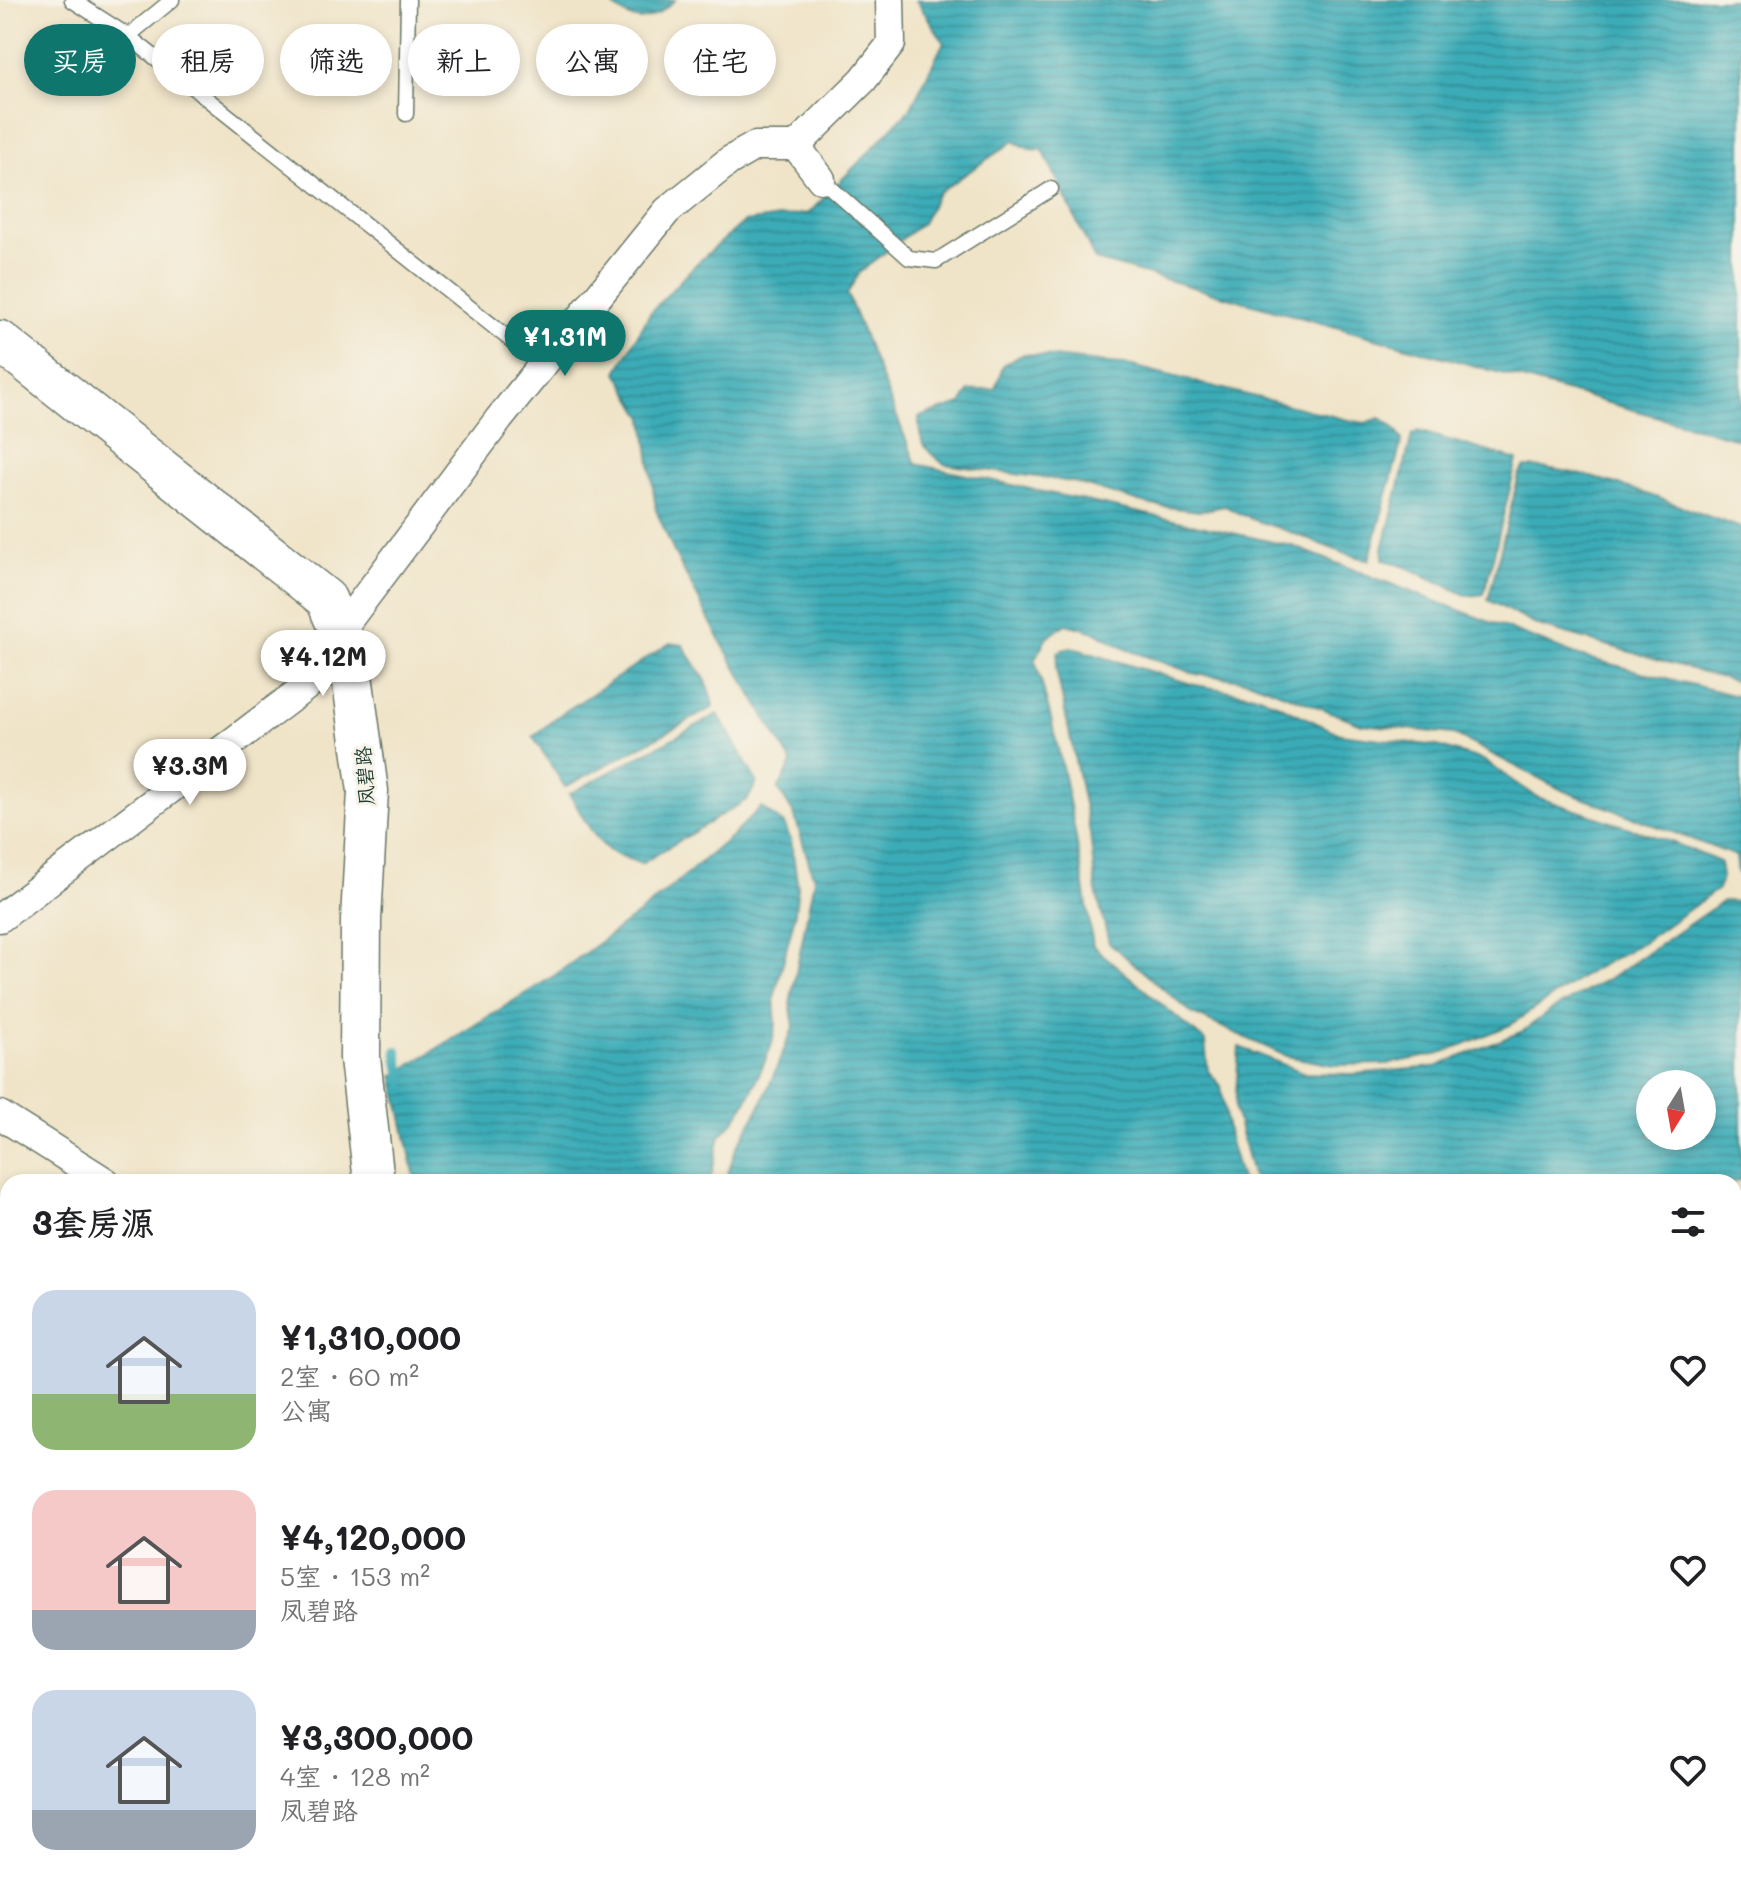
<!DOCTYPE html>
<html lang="zh">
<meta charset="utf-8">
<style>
:root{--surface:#fff;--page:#f6f6f6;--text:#202124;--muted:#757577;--accent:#0f766e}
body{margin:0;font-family:Mali,"LXGW WenKai TC",sans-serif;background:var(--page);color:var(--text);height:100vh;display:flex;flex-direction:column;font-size:30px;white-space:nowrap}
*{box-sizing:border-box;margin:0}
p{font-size:26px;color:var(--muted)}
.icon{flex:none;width:44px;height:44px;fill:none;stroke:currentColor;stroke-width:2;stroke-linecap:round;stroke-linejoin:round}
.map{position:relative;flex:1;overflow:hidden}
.sheet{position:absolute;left:0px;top:1174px;width:1742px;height:714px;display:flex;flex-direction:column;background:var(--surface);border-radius:24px 24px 0 0;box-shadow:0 4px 12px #0003}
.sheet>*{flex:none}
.top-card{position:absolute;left:24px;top:24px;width:800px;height:72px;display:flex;gap:16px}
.needle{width:52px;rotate:191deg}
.fabs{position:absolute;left:1636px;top:1070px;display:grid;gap:16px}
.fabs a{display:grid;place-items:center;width:80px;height:80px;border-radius:50%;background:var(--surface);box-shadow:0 4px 12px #0003;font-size:40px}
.price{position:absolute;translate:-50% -68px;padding:0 18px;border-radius:28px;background:#fff;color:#222;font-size:26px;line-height:52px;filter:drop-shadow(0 2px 4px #0008)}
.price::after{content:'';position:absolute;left:50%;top:48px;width:24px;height:18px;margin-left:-12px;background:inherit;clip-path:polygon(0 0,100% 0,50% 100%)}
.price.current{background:var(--accent);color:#fff}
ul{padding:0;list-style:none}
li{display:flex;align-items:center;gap:24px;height:200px;padding:0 32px}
li span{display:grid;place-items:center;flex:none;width:224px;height:160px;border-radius:24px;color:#555}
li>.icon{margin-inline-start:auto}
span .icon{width:96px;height:96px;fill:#fffc;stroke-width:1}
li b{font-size:34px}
h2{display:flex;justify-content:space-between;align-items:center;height:96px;padding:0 32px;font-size:34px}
.pill{padding:0 28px;border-radius:36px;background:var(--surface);box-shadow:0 4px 12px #0003;font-size:28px;line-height:72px}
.pill.current{background:var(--accent);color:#fff}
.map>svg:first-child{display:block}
.wetland{fill:url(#wetland-marsh);stroke:#5e8457;stroke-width:2}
.water{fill:url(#water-rules);stroke:#2d7476;stroke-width:2;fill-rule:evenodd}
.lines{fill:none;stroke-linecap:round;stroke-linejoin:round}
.stream{stroke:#3bacb7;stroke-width:10}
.service-casing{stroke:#687768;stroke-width:17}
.minor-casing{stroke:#687768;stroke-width:31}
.secondary-casing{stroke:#687768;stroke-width:43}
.service{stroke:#fff;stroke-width:14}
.minor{stroke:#fff;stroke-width:28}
.secondary{stroke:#fff;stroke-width:40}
.labels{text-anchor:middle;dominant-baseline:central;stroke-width:6;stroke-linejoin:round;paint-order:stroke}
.street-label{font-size:20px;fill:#1f3d34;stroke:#f7f3e8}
</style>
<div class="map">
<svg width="1741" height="1887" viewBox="0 0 1741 1887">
<defs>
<pattern id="wetland-marsh" width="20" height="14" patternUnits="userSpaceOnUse" patternTransform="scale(2)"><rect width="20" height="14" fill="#9ecc7a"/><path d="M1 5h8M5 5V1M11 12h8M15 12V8" fill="none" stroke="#80a765"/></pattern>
<pattern id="water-rules" width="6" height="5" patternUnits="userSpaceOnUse" patternTransform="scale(2)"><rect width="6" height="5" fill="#3bacb7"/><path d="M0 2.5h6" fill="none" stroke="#318d96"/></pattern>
</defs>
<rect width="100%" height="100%" fill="#f7f3e8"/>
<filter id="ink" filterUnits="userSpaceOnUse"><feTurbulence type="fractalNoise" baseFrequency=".0125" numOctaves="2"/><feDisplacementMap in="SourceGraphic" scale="16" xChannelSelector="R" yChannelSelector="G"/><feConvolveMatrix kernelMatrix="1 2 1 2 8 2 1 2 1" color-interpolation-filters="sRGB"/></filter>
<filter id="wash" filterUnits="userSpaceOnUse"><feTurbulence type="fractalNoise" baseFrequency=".006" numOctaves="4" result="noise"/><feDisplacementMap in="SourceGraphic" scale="32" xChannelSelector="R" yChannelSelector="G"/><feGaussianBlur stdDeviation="1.8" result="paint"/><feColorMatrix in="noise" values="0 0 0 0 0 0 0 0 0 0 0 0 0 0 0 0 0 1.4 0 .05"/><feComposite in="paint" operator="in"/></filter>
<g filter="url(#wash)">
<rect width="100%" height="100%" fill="#f0e4c8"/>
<path class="wetland" d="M8,1615V1880H922L927,1887H0V1625Z"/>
<g class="water">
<path d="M606,0H675C644,27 636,25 606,0Z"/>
<path d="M916,0H1741V440L1095,260L1043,150L1029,149L1014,141L938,193L922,223L859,273L847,294L916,464L1292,546L1579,656L1741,697V876L1738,873L1736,856L1564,791L1453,734L1362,724L1251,681L1196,674L1125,649L1096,632L1066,624L1046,638L1035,659C1063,756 1079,847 1093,946L1205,1041L1208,1071L1221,1086L1229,1138L1242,1182H725L736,1149L762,1103L794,1026L790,1004L814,879L794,814L778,789L792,763L721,642L674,552L656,510L644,418L617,372L650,313L696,264L744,222L809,213L864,157L910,109L944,42Z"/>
<path d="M1024,354L1128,365L1348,420L1365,423L1380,418C1390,423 1397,430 1402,440L1369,560C1341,554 1317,542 1290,532C1267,524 1246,519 1225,506L1199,511L1150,505L1073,482L944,464C925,451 918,440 919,417L961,404L969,391L995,389L1004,364Z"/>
<path d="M1418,431L1517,460L1484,594L1468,596L1408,568L1383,559V549L1412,435Z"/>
<path d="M1525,467C1588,467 1680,507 1741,528V683L1538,626L1488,600L1519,475Z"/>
<path d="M670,643L683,645L706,681L714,707L565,787L533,737L558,716Z"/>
<path d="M1070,647L1195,685L1260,696L1340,734L1437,746L1483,760L1537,797L1674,843L1720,862L1722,876L1718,889L1645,941L1591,971L1510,1025L1440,1054L1387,1064L1334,1065L1286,1056L1193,1014L1109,943L1096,891L1090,833L1056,668L1058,652Z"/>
<path d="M718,714L757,782L748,799L641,864C631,859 618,857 611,852C593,839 581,812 569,794Z"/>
<path d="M761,807L784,824L791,840L798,887L794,919L774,998L776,1024L771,1047L751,1093L736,1119L720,1136L710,1182H416L393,1076L555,975L645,909L731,837Z"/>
<path d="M1723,901L1741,902V1180L1734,1182H1254L1235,1110L1239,1047L1305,1073L1352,1074L1436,1067L1523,1031L1547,1013L1618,973ZM1650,1084H1702V1136H1650Z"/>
<path d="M1741,1198V1470L1734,1466V1203Z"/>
<path d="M1734,1486L1741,1490V1778L1734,1774Z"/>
<path d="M1734,1792L1741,1796V1887H1519L1507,1880H1734Z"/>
<path d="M0,1799L8,1800V1880H252L253,1887H0Z"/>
<path d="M259,1880H398L387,1887L380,1884L374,1887H260Z"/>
<path d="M618,1880H963L967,1887H620Z"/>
<path d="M989,1880H1323L1326,1887H994Z"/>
<path d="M1348,1880H1483L1495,1887H1351Z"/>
</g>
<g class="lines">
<g class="stream">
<path d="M397,1051L403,1082"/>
<path d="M588,1880L589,1887"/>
</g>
</g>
</g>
<g filter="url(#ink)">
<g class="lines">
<g class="service-casing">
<g id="service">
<path d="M72,0L128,36L542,365"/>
<path d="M128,36L172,0"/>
<path d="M406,114L408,0"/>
<path d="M821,179L909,258L936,261L1051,189"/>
<path d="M0,1557L8,1566"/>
</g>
</g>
<g class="minor-casing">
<g id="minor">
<path d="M796,146L863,80L891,44L890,0"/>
<path d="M340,631L499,419L667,211L729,161L755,146H796L821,179"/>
<path d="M0,918L349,654"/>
<path d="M0,1115L106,1182"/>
<path d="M0,1614L8,1610"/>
</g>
</g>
<g class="secondary-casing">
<g id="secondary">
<path d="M0,341L326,599L349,654L368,791L361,920L360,1058L374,1182"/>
<path d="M537,1880L539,1887"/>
</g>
</g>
<use href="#service" class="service"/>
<use href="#minor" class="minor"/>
<use href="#secondary" class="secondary"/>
</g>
</g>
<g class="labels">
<g class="street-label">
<text transform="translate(364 776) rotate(-94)">凤碧路</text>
</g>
</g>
</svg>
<div class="fabs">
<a><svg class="needle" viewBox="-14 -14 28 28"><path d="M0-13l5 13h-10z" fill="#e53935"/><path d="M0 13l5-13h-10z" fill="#757577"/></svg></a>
</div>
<b class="price current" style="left:565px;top:378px">¥1.31M</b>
<b class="price" style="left:323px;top:698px">¥4.12M</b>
<b class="price" style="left:190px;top:807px">¥3.3M</b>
<div class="top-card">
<a class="pill current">买房</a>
<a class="pill">租房</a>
<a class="pill">筛选</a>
<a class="pill">新上</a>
<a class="pill">公寓</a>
<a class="pill">住宅</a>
</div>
<section class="sheet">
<h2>3套房源<svg class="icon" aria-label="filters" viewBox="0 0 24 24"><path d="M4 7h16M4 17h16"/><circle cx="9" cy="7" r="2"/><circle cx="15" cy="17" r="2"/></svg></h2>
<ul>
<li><span style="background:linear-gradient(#c9d6e8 65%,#8fb573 0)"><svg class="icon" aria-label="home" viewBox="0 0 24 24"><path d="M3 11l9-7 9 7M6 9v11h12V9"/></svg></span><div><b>¥1,310,000</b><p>2室 · 60 m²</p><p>公寓</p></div><svg class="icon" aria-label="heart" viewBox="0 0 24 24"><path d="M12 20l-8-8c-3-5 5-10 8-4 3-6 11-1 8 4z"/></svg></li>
<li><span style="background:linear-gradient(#f6c9c9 75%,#9aa5b1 0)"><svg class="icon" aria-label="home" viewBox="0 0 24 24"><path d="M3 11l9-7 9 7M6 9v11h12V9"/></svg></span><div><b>¥4,120,000</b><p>5室 · 153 m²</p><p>凤碧路</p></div><svg class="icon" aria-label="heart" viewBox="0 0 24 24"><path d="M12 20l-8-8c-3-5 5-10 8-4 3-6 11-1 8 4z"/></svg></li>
<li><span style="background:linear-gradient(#c9d6e8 75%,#9aa5b1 0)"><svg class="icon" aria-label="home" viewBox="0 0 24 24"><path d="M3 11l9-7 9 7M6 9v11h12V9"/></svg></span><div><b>¥3,300,000</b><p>4室 · 128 m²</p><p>凤碧路</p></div><svg class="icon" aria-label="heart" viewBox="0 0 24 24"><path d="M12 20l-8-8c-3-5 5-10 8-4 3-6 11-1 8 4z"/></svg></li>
</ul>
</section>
</div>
